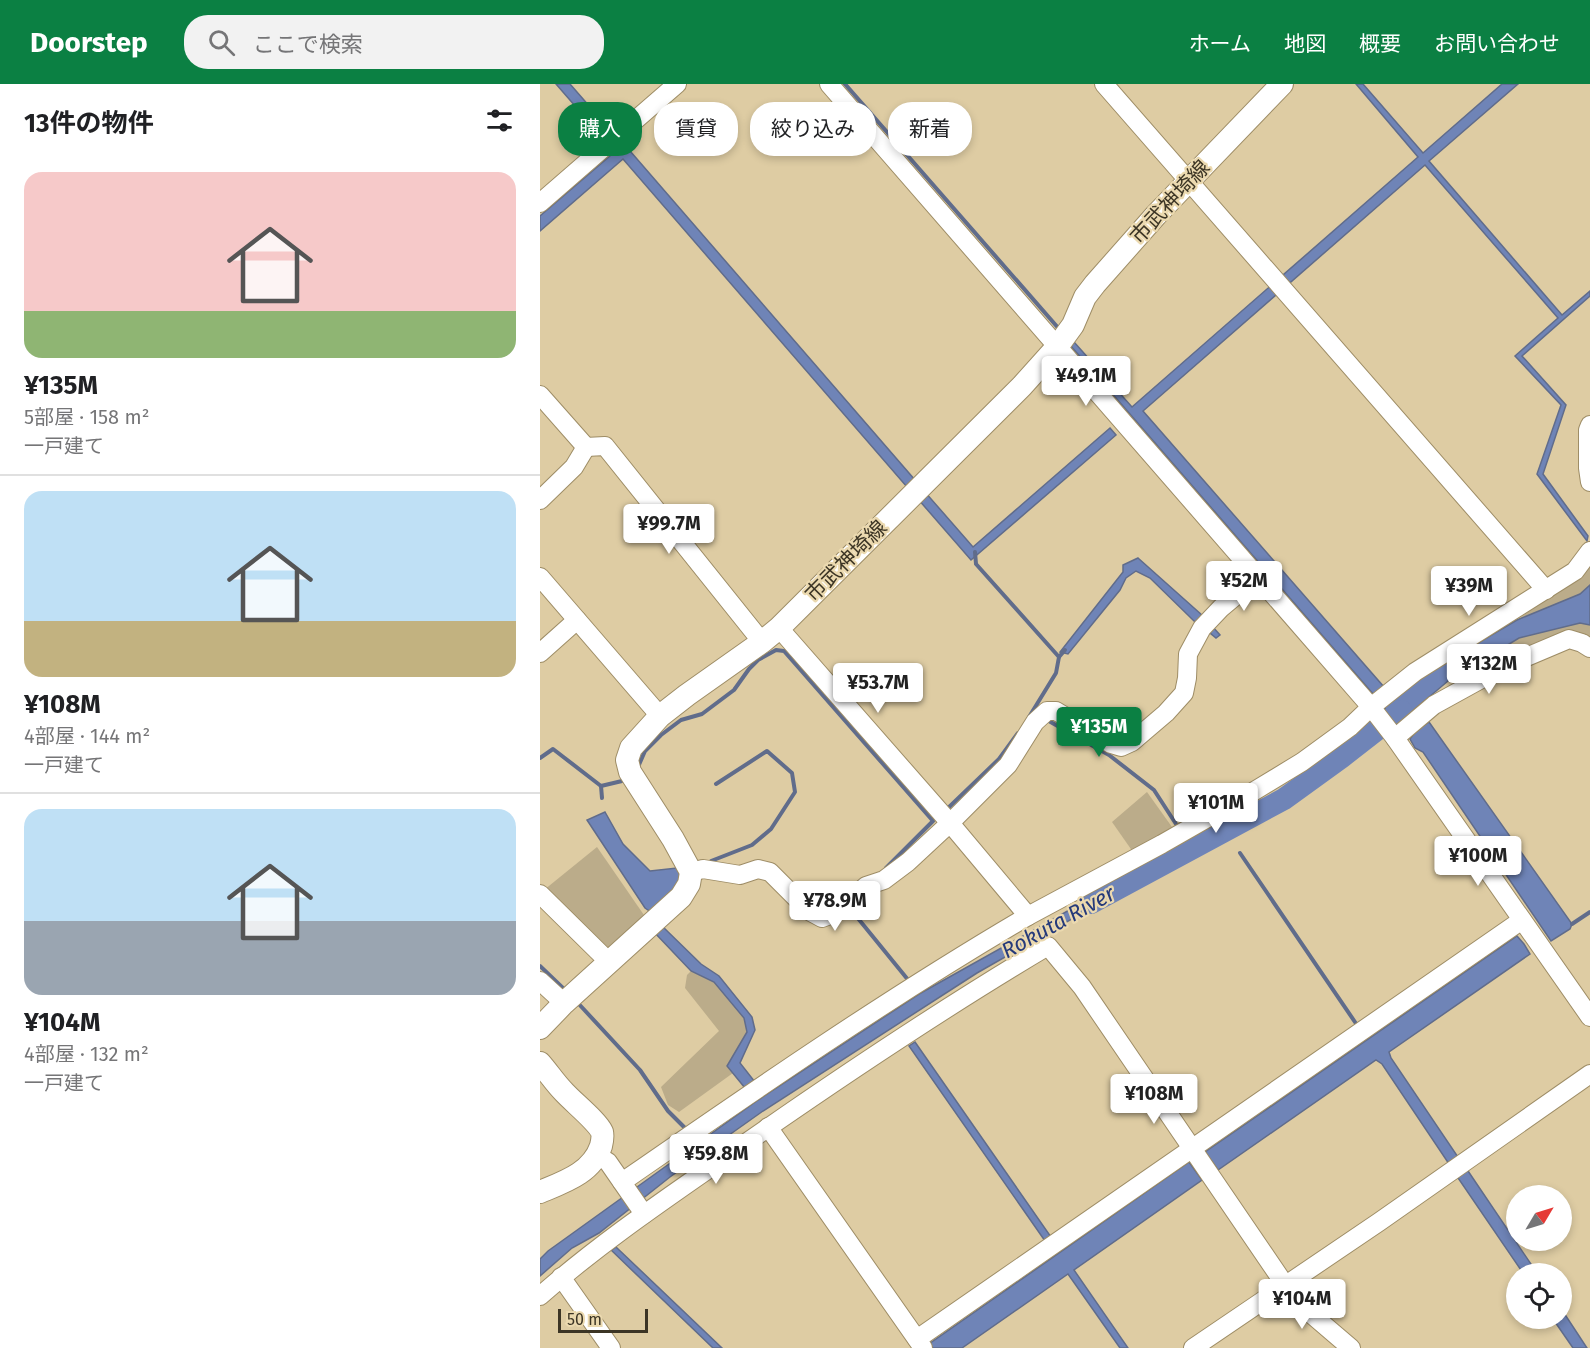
<!DOCTYPE html>
<html lang="ja">
<meta charset="utf-8">
<style>
:root{--surface:#fff;--page:#f2f2f2;--text:#202124;--muted:#757577;--line:#e0e0e0;--accent:#0b8043}
body{margin:0;font-family:"Fira Sans","Noto Sans JP",sans-serif;background:var(--page);color:var(--text);height:100vh;display:flex;flex-direction:column;font-size:22px;white-space:nowrap}
*{box-sizing:border-box;margin:0}
p{font-size:20px;color:var(--muted)}
.icon{flex:none;width:33px;height:33px;fill:none;stroke:currentColor;stroke-width:2;stroke-linecap:round;stroke-linejoin:round}
.map{position:relative;flex:1;overflow:hidden}
.panel{display:flex;flex-direction:column;background:var(--surface);width:540px}
.panel>*{flex:none}
.top-card{position:absolute;left:18px;top:18px;width:570px;height:54px;display:flex;gap:12px}
.needle{width:39px;rotate:52deg}
.fabs{position:absolute;left:966px;top:1101px;display:grid;gap:12px}
.fabs a{display:grid;place-items:center;width:66px;height:66px;border-radius:50%;background:var(--surface);box-shadow:0 3px 9px #0003;font-size:30px}
.scale{position:absolute;left:18px;bottom:15px;width:90px;box-sizing:border-box;padding-left:6px;border:3px solid #3c3525;border-top:0;font-size:16px;line-height:21px;white-space:nowrap;color:#3c3525;-webkit-text-stroke:4px #ebd9af;paint-order:stroke}
.price{position:absolute;translate:-50% -51px;padding:0 14px;border-radius:6px;background:#fff;color:#222;font-size:20px;line-height:39px;filter:drop-shadow(0 2px 3px #0008)}
.price::after{content:'';position:absolute;left:50%;top:36px;width:18px;height:14px;margin-left:-9px;background:inherit;clip-path:polygon(0 0,100% 0,50% 100%)}
.price.active{background:var(--accent);color:#fff}
ul{padding:0;list-style:none}
li{display:grid;align-content:center;gap:12px;height:318px;padding:0 24px}
li+li{border-top:2px solid var(--line)}
li span{display:grid;place-items:center;height:186px;border-radius:18px;color:#555}
li>.icon{margin-inline-start:auto}
span .icon{width:108px;height:108px;fill:#fffc;stroke-width:1}
li b{font-size:26px}
h2{display:flex;justify-content:space-between;align-items:center;height:72px;padding:0 24px;font-size:26px}
.chip{padding:0 21px;border-radius:24px;background:var(--surface);box-shadow:0 3px 9px #0003;font-size:21px;line-height:54px}
.chip.active{background:var(--accent);color:#fff}
header{display:flex;align-items:center;gap:36px;box-sizing:border-box;height:84px;padding:0 30px;background:var(--accent);color:#fff}
header strong{font-size:28px}
nav{display:flex;gap:33px;margin-inline-start:auto;font-size:21px}
.search{width:420px;height:54px;background:var(--page);display:flex;align-items:center;gap:15px;box-sizing:border-box;padding:0 21px;border-radius:24px;color:var(--muted);font-size:22px}
main{display:flex;flex:1;min-height:0}
.map>svg:first-child{display:block}
.green{fill:#bbac8a}
.water{fill:#6f84b7;stroke:#606c8b;stroke-width:1.5}
.lines{fill:none;stroke-linecap:round;stroke-linejoin:round}
.stream{stroke:#606c8b;stroke-width:4}
.river{stroke:#6f84b7;stroke-width:22}
.minor-casing{stroke:#9e8d66;stroke-width:20}
.major-casing{stroke:#9e8d66;stroke-width:24}
.minor{stroke:#fff;stroke-width:18}
.major{stroke:#fff;stroke-width:22}
.labels{text-anchor:middle;dominant-baseline:central;stroke-width:4.5;stroke-linejoin:round;paint-order:stroke}
.street-label{font-size:21px;fill:#3c3525;stroke:#ebd9af}
.water-label{font-size:22px;font-style:italic;fill:#253a7a;stroke:#ebd9af}
</style>
<header>
<strong>Doorstep</strong>
<div class="search"><svg class="icon" aria-label="search" viewBox="0 0 24 24"><circle cx="10" cy="10" r="6"/><path d="M15 15l6 6"/></svg>ここで検索</div>
<nav><a>ホーム</a><a>地図</a><a>概要</a><a>お問い合わせ</a></nav>
</header>
<main>
<section class="panel">
<h2>13件の物件<svg class="icon" aria-label="filters" viewBox="0 0 24 24"><path d="M4 7h16M4 17h16"/><circle cx="9" cy="7" r="2"/><circle cx="15" cy="17" r="2"/></svg></h2>
<ul>
<li><span style="background:linear-gradient(#f6c9c9 75%,#8fb573 0)"><svg class="icon" aria-label="home" viewBox="0 0 24 24"><path d="M3 11l9-7 9 7M6 9v11h12V9"/></svg></span><div><b>¥135M</b><p>5部屋 · 158 m²</p><p>一戸建て</p></div></li>
<li><span style="background:linear-gradient(#bfe0f5 70%,#c2b280 0)"><svg class="icon" aria-label="home" viewBox="0 0 24 24"><path d="M3 11l9-7 9 7M6 9v11h12V9"/></svg></span><div><b>¥108M</b><p>4部屋 · 144 m²</p><p>一戸建て</p></div></li>
<li><span style="background:linear-gradient(#bfe0f5 60%,#9aa5b1 0)"><svg class="icon" aria-label="home" viewBox="0 0 24 24"><path d="M3 11l9-7 9 7M6 9v11h12V9"/></svg></span><div><b>¥104M</b><p>4部屋 · 132 m²</p><p>一戸建て</p></div></li>
</ul>
</section>
<div class="map">
<svg width="1050" height="1264" viewBox="0 0 1050 1264">
<rect width="100%" height="100%" fill="#decca3"/>
<g class="green">
<path d="M1050,483V501L1040,510L977,536L1027,501Z"/>
<path d="M1040,539L1050,541V559L1033,549L908,597L979,554Z"/>
<path d="M607,708L632,743L593,768L572,738Z"/>
<path d="M57,763L106,834L66,870L4,806Z"/>
<path d="M151,887L174,898L204,934L207,948L187,982L193,989L139,1028L128,1021L121,1003L179,947L145,904L147,891Z"/>
</g>
<g class="water">
<path d="M16,0H30L70,46L62,53Z"/>
<path d="M816,0H823L883,69L962,0H978L889,77L1022,231L1050,207V212L982,272L1026,321L1003,390L1048,452L1047,457L997,390L1021,321L975,272L1018,234L885,81L603,327L844,603L834,611L530,261L534,258L592,323L878,73Z"/>
<path d="M84,60L375,396L367,403L83,75L0,147V132Z"/>
<path d="M570,344L576,351L431,476L378,415L385,408L433,463Z"/>
<path d="M598,474L663,532L680,551L676,554L659,540L655,538L610,494L596,487L586,494L580,506L528,570L520,568L583,488V481Z"/>
<path d="M1050,501V541L1040,539L979,554L908,597L857,640L844,623L892,586L977,536L1040,510Z"/>
<path d="M889,638L1032,840L1030,845L1011,857L883,668L875,664L870,655L878,644Z"/>
<path d="M65,728L83,760L110,787L137,784L140,791V799L111,828L105,824L47,736Z"/>
<path d="M574,801L581,807L437,889L223,1027L130,1093L59,1149L32,1164L0,1192V1175L8,1167L218,1016L379,910Z"/>
<path d="M121,841L161,880L179,892L212,933L215,946L200,979L215,998L205,1004L187,982L207,948L204,934L174,898L151,887L114,848Z"/>
<path d="M977,852L984,860L990,870L849,968L851,974L920,1076L911,1083L842,980L836,976L678,1086L665,1068Z"/>
<path d="M375,958L511,1153L505,1157L369,962Z"/>
<path d="M649,1078L662,1096L534,1186L588,1264H580L528,1190L422,1264H392L389,1260Z"/>
<path d="M926,1084L997,1189H983L916,1091Z"/>
<path d="M76,1163L182,1264H173L71,1166Z"/>
<path d="M1022,1226L1047,1264H1033L1013,1235L1022,1234Z"/>
</g>
<g class="lines">
<g class="stream">
<path d="M305,0L520,246"/>
<path d="M435,468L436,480L519,573"/>
<path d="M489,633L516,589L519,573L525,566"/>
<path d="M507,636L569,671L614,706L636,740"/>
<path d="M0,674L13,665L61,702L82,697"/>
<path d="M98,683L105,667L121,651L141,636L162,630L194,606L209,585L218,576L236,566L244,567L393,737L346,784"/>
<path d="M61,702L62,714"/>
<path d="M406,726L459,675L478,649"/>
<path d="M700,769L817,941"/>
<path d="M171,777L212,761L231,745L255,708L252,689L227,667L176,700"/>
<path d="M318,821L312,827L369,897"/>
<path d="M1032,840L1050,828"/>
<path d="M0,882L25,906"/>
<path d="M37,918L100,986L128,1027L147,1046"/>
</g>
<path class="river" d="M551,819L744,715L802,673L861,627"/>
<g class="minor-casing">
<g id="minor">
<path d="M289,0L831,623L855,654L1050,933"/>
<path d="M564,0L1006,506"/>
<path d="M0,119L137,0"/>
<path d="M0,311L46,363"/>
<path d="M1050,341L1048,346V384L1050,398"/>
<path d="M46,363L65,362L222,558"/>
<path d="M0,416L34,383L46,363"/>
<path d="M0,493L120,632"/>
<path d="M0,569L37,536"/>
<path d="M855,654L894,621L963,583L1029,555L1042,559L1050,564"/>
<path d="M151,788L163,785L200,791L218,785L230,788L269,827L282,834L295,829L326,802L344,796L368,778L410,739L468,681L495,638L507,627H516L571,660L581,663L592,658L626,629L644,609L647,594L648,570L662,544L681,524L718,493"/>
<path d="M0,810L69,878"/>
<path d="M488,832L622,760L706,712L762,678L810,643L831,623L875,588L1035,487L1050,467"/>
<path d="M0,897L24,919"/>
<path d="M228,1043L383,1264"/>
<path d="M57,1071L68,1078L104,1130"/>
<path d="M82,1098C215,1006 348,914 488,832L410,739L239,544"/>
<path d="M21,1193L71,1264"/>
<path d="M0,1212C60,1159 127,1114 193,1068C296,996 400,926 508,862L542,903L756,1217L811,1264"/>
<path d="M377,1255L982,836"/>
<path d="M653,1264L839,1138L1050,990"/>
</g>
</g>
<g class="major-casing">
<g id="major">
<path d="M0,944L24,919L141,813L149,800L151,788L133,755L90,688L87,676L91,664L120,632L147,611L222,558L239,544L482,302L517,263L533,241L545,213L555,200L616,131L742,0"/>
<path d="M0,979C8,988 15,999 24,1008C33,1018 57,1037 62,1048C63,1052 62,1058 61,1062C52,1089 24,1098 0,1108"/>
</g>
</g>
<use href="#minor" class="minor"/>
<use href="#major" class="major"/>
</g>
<g class="labels">
<g class="street-label">
<text transform="translate(630 118) rotate(-47)">市武神埼線</text>
<text transform="translate(306 477) rotate(-45)">市武神埼線</text>
</g>
<g class="water-label">
<text transform="translate(518 838) rotate(-29)">Rokuta River</text>
</g>
</g>
</svg>
<div class="fabs">
<a><svg class="needle" viewBox="-14 -14 28 28"><path d="M0-13l5 13h-10z" fill="#e53935"/><path d="M0 13l5-13h-10z" fill="#757577"/></svg></a>
<a><svg class="icon" aria-label="locate" viewBox="0 0 24 24"><circle cx="12" cy="12" r="6"/><path d="M12 2v4M12 18v4M2 12h4M18 12h4"/></svg></a>
</div>
<div class="scale">50 m</div>
<b class="price" style="left:546px;top:323px">¥49.1M</b>
<b class="price" style="left:129px;top:471px">¥99.7M</b>
<b class="price" style="left:704px;top:528px">¥52M</b>
<b class="price" style="left:929px;top:533px">¥39M</b>
<b class="price" style="left:949px;top:611px">¥132M</b>
<b class="price" style="left:338px;top:630px">¥53.7M</b>
<b class="price active" style="left:559px;top:674px">¥135M</b>
<b class="price" style="left:676px;top:750px">¥101M</b>
<b class="price" style="left:938px;top:803px">¥100M</b>
<b class="price" style="left:295px;top:848px">¥78.9M</b>
<b class="price" style="left:614px;top:1041px">¥108M</b>
<b class="price" style="left:176px;top:1101px">¥59.8M</b>
<b class="price" style="left:762px;top:1246px">¥104M</b>
<div class="top-card">
<a class="chip active">購入</a>
<a class="chip">賃貸</a>
<a class="chip">絞り込み</a>
<a class="chip">新着</a>
</div>
</div>
</main>
